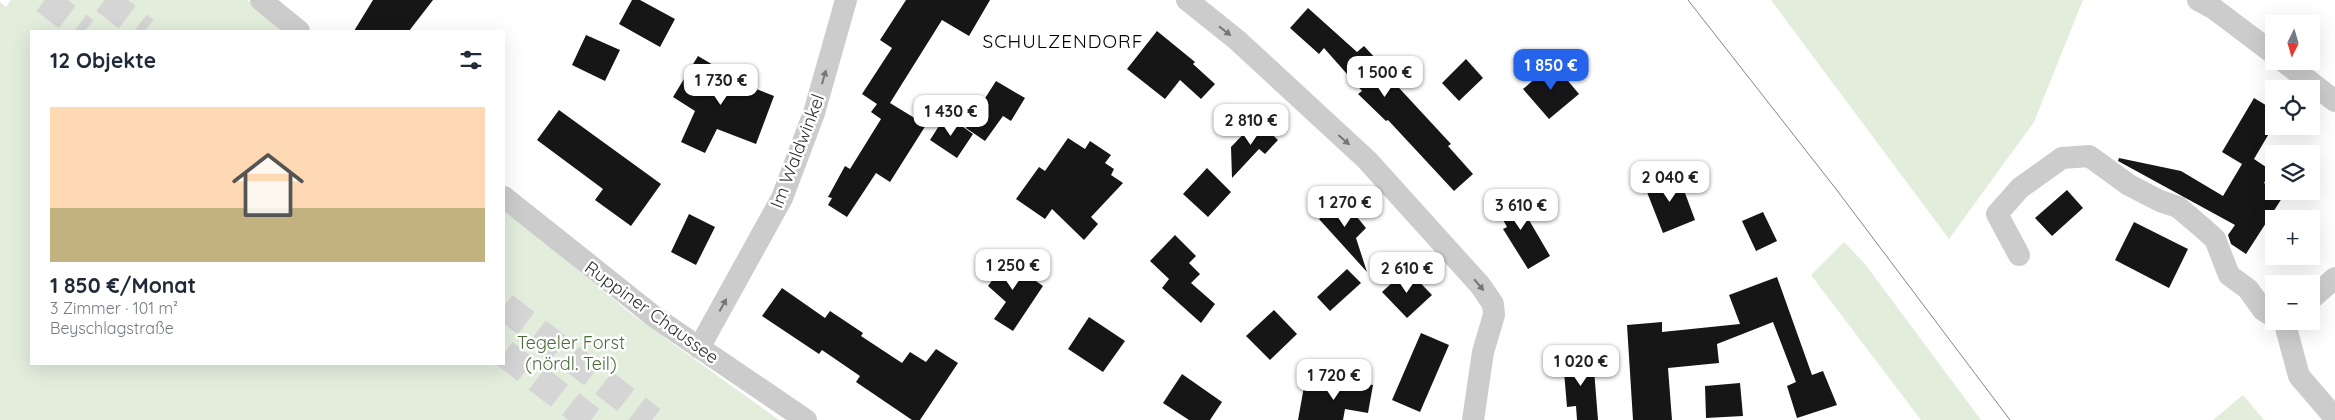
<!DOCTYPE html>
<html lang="de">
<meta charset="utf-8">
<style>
:root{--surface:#fff;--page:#f2f2f3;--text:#1f2937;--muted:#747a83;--line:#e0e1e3;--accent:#2563eb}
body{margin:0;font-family:Quicksand,sans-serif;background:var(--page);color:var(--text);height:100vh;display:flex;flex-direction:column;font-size:19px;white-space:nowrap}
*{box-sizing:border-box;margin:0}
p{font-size:16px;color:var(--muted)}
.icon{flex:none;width:28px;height:28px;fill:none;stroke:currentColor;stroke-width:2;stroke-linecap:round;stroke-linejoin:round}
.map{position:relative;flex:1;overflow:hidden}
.details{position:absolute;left:30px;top:30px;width:475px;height:335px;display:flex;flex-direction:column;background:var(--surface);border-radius:0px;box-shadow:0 5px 20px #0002}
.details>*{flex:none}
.needle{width:32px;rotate:185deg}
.controls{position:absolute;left:2265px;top:15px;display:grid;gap:10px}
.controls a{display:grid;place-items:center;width:55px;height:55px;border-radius:0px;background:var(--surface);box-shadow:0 5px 20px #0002;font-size:25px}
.price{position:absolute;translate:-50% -42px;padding:0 11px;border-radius:10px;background:#fff;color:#222;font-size:16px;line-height:32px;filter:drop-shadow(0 1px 2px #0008)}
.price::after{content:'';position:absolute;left:50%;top:30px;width:15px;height:11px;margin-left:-8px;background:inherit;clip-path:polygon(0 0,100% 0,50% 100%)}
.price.selected{background:var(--accent);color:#fff}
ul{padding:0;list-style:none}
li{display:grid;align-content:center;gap:10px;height:265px;padding:0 20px}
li+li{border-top:1px solid var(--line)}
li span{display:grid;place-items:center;height:155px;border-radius:0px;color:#555}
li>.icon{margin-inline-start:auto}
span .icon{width:90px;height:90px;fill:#fffc;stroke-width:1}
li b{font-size:21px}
h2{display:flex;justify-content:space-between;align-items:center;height:60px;padding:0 20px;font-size:21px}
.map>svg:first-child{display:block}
.green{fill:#e2eddc}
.building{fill:#161616}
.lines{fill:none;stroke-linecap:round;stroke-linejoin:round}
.highway-tunnel{stroke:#d5d5d5;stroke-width:28;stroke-dasharray:28 14;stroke-linecap:butt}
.minor{stroke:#ccc;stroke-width:22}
.tram{stroke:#848484;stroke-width:1}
.oneway{fill:#767676}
.labels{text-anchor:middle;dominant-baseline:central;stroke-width:5;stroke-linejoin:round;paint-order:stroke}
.street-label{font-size:18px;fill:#2f2f2f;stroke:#fff}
.park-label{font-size:18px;fill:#496d3a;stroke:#fff}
.neighbourhood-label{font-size:19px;letter-spacing:1px;fill:#000;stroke:#fff}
</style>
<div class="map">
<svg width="2335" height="420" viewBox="0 0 2335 420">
<rect width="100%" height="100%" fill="#fff"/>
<g class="green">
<path d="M11,0H247L285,31H31V364H504V209L629,312L779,420H0V2L6,7Z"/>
<path d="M1771,0H2083L2034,122L1949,239Z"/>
<path d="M1844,242L1865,264L1981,420H1921L1811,275Z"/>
<path d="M2243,395L2264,420H2213Z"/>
</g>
<g class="building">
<path d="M373,0H433L409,31H354Z"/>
<path d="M632,0H640L675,19L660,47L619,24Z"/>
<path d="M906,0H990L969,36L942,20L890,103L926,125L890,182L876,173L847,217L828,205L832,198L828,197L845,166L850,169L881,119L871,112L877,104L862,94L892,48L880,40Z"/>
<path d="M1308,8L1357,52L1364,46L1390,74L1388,76L1451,144L1448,146L1473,174L1454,191L1388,120L1386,121L1358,94L1362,91L1324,48L1319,54L1290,28Z"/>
<path d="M1157,31L1195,62L1193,64L1215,84L1201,99L1180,80L1165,99L1127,69Z"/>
<path d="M586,35L620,50L605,81L572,65Z"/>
<path d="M698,56L725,72L723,76L774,96L756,144L717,129L705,153L681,142L695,111L673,97Z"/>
<path d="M1466,59L1483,78L1459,101L1442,83Z"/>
<path d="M1553,63L1579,94L1549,119L1523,89Z"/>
<path d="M996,81L1025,98L1011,121L1003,116L985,141L966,128Z"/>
<path d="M2254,98L2274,110V125L2254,159L2272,171L2264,183L2274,189V191L2284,195L2246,254L2231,244L2228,235L2235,225L2118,161L2119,158L2181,171L2223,196L2242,164L2222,152Z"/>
<path d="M559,110L661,184L631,226L595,200L603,189L537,140Z"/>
<path d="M946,115L973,134L957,158L930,140Z"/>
<path d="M1257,120L1278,140L1265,154L1259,149L1232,178L1231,147Z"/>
<path d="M1068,138L1085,149L1090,141L1111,155L1105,163L1114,169L1111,175L1123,183L1091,217L1098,224L1084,240L1052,209L1045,219L1016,199L1039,167L1045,171Z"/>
<path d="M1207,168L1231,192L1208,217L1183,194Z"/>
<path d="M1678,174L1695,220L1663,233L1645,187Z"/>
<path d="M2067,190L2083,208L2052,236L2035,218Z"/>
<path d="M1512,191L1550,256L1528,269L1503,229L1507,227L1493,202Z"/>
<path d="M1343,198L1359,215L1357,217L1366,228L1356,238L1367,272L1319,219Z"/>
<path d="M1763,212L1777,241L1756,251L1742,221Z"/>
<path d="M689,214L715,227L696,265L671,252Z"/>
<path d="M2134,222L2188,249L2169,288L2115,260Z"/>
<path d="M1175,235L1196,256L1189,263L1200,274L1191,283L1215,304L1201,323L1162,288L1169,279L1150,261Z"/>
<path d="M1002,252L1016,262L1013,265L1043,286L1013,331L994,319L1006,302L988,286L999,271L992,266Z"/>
<path d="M1347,269L1361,283L1330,311L1317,297Z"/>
<path d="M1407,269L1432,295L1407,318L1382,292Z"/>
<path d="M1777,277L1812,375L1823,371L1837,405L1797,418L1787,386L1796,382L1773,322L1717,344L1719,363L1668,368L1672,420H1633L1627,325L1662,322V332L1740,324L1729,295Z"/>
<path d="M782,288L825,318L830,311L863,333L861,336L902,363L910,352L926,362L936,349L958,363L920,420H912L856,382L860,376L822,350L819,354L762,316Z"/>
<path d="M1274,310L1297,334L1270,360L1246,336Z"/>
<path d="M1089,317L1125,341L1103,372L1068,349Z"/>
<path d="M1421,333L1449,345L1420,412L1392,400Z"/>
<path d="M1593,357L1598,420H1577L1576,406L1567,407L1563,360Z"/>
<path d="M1182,374L1222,402L1210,420H1189L1163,403Z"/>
<path d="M1305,381L1349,389L1350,381L1373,385L1368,413L1345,409L1343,420H1298Z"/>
<path d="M1740,383L1743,416L1706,418L1705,386Z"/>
</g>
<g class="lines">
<g class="highway-tunnel">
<path d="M45,0L85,31"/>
<path d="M105,0L145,31"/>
<path d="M504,306L652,420"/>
<path d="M504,353L591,420"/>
</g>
<g class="minor">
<path d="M261,0L299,31"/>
<path d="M1187,0L1237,40L1367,160L1480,285L1493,304L1494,315L1483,352L1473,420"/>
<path d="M2198,0L2213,8L2274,54"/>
<path d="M2283,61L2335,101"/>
<path d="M504,197L656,318L806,420"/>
<path d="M2019,255L1997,214L2020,188L2062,158L2089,156L2129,185L2160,201L2178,207L2204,229L2215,239L2229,275L2248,289L2263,310L2274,317"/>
<path d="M2311,299L2335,278"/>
<path d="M2288,321L2285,324L2299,376L2335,418"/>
<path d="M699,348L782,198L814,113L846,0"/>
</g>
<path class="tram" d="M1688,0L1836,189L2010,420"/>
</g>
<defs><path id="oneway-solid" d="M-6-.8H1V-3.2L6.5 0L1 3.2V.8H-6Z" transform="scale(1.25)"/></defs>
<g class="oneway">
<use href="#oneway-solid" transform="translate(1225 31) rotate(38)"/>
<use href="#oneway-solid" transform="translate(824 77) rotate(-74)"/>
<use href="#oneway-solid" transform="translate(1344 140) rotate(41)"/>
<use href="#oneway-solid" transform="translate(1479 285) rotate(50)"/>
<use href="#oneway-solid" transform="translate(723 305) rotate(-61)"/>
</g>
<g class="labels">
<g class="street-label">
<text transform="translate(797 151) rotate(-69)">Im Waldwinkel</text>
<text transform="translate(652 312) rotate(36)">Ruppiner Chaussee</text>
</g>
<g class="park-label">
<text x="571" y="342">Tegeler Forst<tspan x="571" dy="21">(nördl. Teil)</tspan></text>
</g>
<g class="neighbourhood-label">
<text x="1063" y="41">SCHULZENDORF</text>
</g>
</g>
</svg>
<div class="controls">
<a><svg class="needle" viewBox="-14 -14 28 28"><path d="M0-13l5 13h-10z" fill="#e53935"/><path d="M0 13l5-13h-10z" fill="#747a83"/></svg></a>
<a><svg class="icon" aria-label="locate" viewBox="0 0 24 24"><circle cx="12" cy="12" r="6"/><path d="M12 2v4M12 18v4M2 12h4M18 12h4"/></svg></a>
<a><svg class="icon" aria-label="layers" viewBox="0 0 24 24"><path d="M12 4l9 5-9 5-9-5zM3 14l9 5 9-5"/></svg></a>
<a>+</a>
<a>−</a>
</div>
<b class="price selected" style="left:1551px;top:91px">1 850 €</b>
<b class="price" style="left:1385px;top:98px">1 500 €</b>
<b class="price" style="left:721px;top:106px">1 730 €</b>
<b class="price" style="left:951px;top:137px">1 430 €</b>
<b class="price" style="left:1251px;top:146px">2 810 €</b>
<b class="price" style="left:1670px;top:203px">2 040 €</b>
<b class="price" style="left:1345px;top:228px">1 270 €</b>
<b class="price" style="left:1521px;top:231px">3 610 €</b>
<b class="price" style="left:1013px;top:291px">1 250 €</b>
<b class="price" style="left:1407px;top:294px">2 610 €</b>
<b class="price" style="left:1581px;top:387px">1 020 €</b>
<b class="price" style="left:1334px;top:401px">1 720 €</b>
<section class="details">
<h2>12 Objekte<svg class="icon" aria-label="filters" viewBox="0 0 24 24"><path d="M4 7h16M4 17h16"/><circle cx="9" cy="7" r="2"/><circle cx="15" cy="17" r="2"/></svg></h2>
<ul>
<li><span style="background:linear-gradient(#ffd9b3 65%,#c2b280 0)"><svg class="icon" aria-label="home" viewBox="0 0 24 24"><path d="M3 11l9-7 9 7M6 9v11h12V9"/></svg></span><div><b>1 850 €/Monat</b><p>3 Zimmer · 101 m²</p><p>Beyschlagstraße</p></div></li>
</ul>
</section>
</div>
